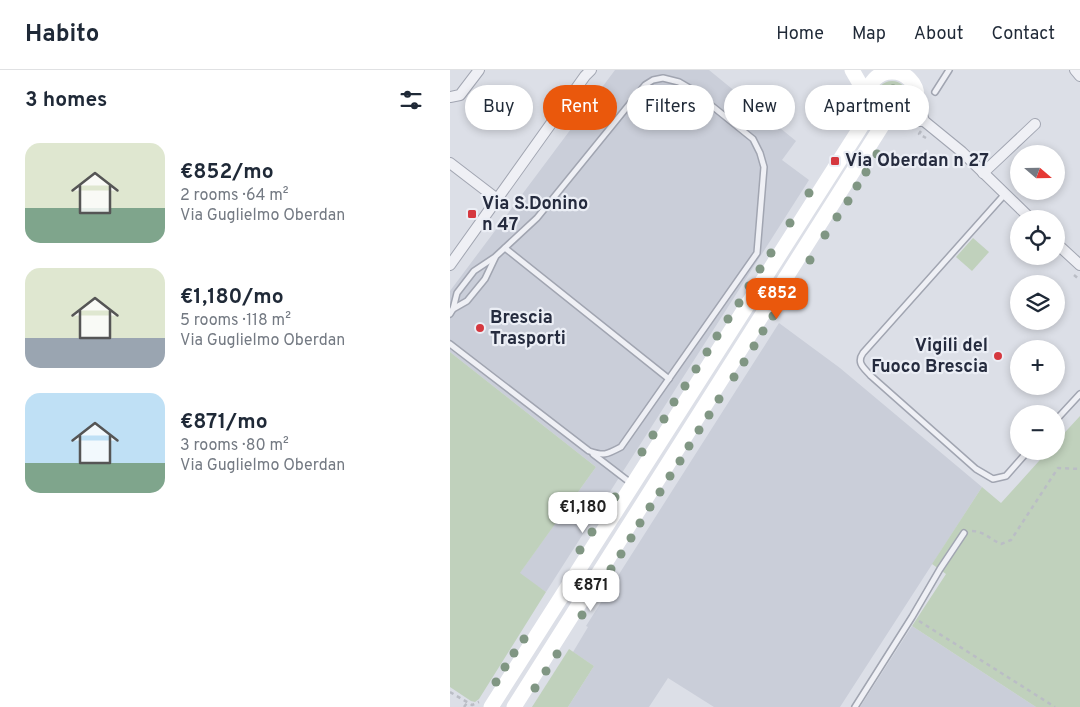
<!DOCTYPE html>
<meta charset="utf-8">
<style>
:root{--surface:#fff;--page:#f2f2f3;--text:#1f2937;--muted:#747a83;--line:#e0e1e3;--accent:#ea580c}
body{margin:0;font-family:Overpass,sans-serif;background:var(--page);color:var(--text);height:100vh;display:flex;flex-direction:column;font-size:19px;white-space:nowrap}
*{box-sizing:border-box;margin:0}
p{font-size:16px;color:var(--muted)}
.icon{flex:none;width:28px;height:28px;fill:none;stroke:currentColor;stroke-width:2;stroke-linecap:round;stroke-linejoin:round}
.map{position:relative;flex:1;overflow:hidden}
.details{display:flex;flex-direction:column;background:var(--surface);width:450px}
.details>*{flex:none}
.banner{position:absolute;left:15px;top:15px;width:475px;height:45px;display:flex;gap:10px}
.needle{width:32px;rotate:110deg}
.tools{position:absolute;left:560px;top:75px;display:grid;gap:10px}
.tools a{display:grid;place-items:center;width:55px;height:55px;border-radius:50%;background:var(--surface);box-shadow:0 2px 8px #0003;font-size:25px}
.price{position:absolute;translate:-50% -42px;padding:0 11px;border-radius:10px;background:#fff;color:#222;font-size:16px;line-height:32px;filter:drop-shadow(0 1px 2px #0008)}
.price::after{content:'';position:absolute;left:50%;top:30px;width:15px;height:11px;margin-left:-8px;background:inherit;clip-path:polygon(0 0,100% 0,50% 100%)}
.price.selected{background:var(--accent);color:#fff}
ul{padding:0;list-style:none}
li{display:flex;align-items:center;gap:15px;height:125px;padding:0 25px}
li span{display:grid;place-items:center;flex:none;width:140px;height:100px;border-radius:15px;color:#555}
li>.icon{margin-inline-start:auto}
span .icon{width:60px;height:60px;fill:#fffc;stroke-width:1}
li b{font-size:21px}
h2{display:flex;justify-content:space-between;align-items:center;height:60px;padding:0 25px;font-size:21px}
.tag{padding:0 18px;border-radius:22px;background:var(--surface);box-shadow:0 2px 8px #0003;font-size:18px;line-height:45px}
.tag.selected{background:var(--accent);color:#fff}
header{display:flex;align-items:center;gap:30px;box-sizing:border-box;height:70px;padding:0 25px;background:var(--surface);border-bottom:1px solid var(--line)}
header strong{font-size:24px}
nav{display:flex;gap:28px;margin-inline-start:auto;font-size:18px}
main{display:flex;flex:1;min-height:0}
.map>svg:first-child{display:block}
.built{fill:#caced9}
.green{fill:#c0d1bc}
.lines{fill:none;stroke-linecap:round;stroke-linejoin:round}
.lane-casing{stroke:#a1a5b1;stroke-width:8}
.street-casing{stroke:#a1a5b1;stroke-width:12}
.path{stroke:#babdc5;stroke-width:2.5;stroke-dasharray:4 4;stroke-linecap:butt}
.lane{stroke:#eff0f5;stroke-width:5}
.street{stroke:#eff0f5;stroke-width:10}
.secondary{stroke:#fff;stroke-width:15}
.tree{fill:#809683}
.poi-dot{fill:#d5383f;stroke:#ebeef5;stroke-width:2}
.labels{text-anchor:middle;dominant-baseline:central;stroke-width:4.5;stroke-linejoin:round;paint-order:stroke}
.poi-label{font-size:18px;font-weight:bold;fill:#252b3e;stroke:#ebeef5;text-anchor:start}
</style>
<header>
<strong>Habito</strong>
<nav><a>Home</a><a>Map</a><a>About</a><a>Contact</a></nav>
</header>
<main>
<section class="details">
<h2>3 homes<svg class="icon" aria-label="filters" viewBox="0 0 24 24"><path d="M4 7h16M4 17h16"/><circle cx="9" cy="7" r="2"/><circle cx="15" cy="17" r="2"/></svg></h2>
<ul>
<li><span style="background:linear-gradient(#dfe7d0 65%,#7fa58c 0)"><svg class="icon" aria-label="home" viewBox="0 0 24 24"><path d="M3 11l9-7 9 7M6 9v11h12V9"/></svg></span><div><b>€852/mo</b><p>2 rooms · 64 m²</p><p>Via Guglielmo Oberdan</p></div></li>
<li><span style="background:linear-gradient(#dfe7d0 70%,#9aa5b1 0)"><svg class="icon" aria-label="home" viewBox="0 0 24 24"><path d="M3 11l9-7 9 7M6 9v11h12V9"/></svg></span><div><b>€1,180/mo</b><p>5 rooms · 118 m²</p><p>Via Guglielmo Oberdan</p></div></li>
<li><span style="background:linear-gradient(#bfe0f5 70%,#7fa58c 0)"><svg class="icon" aria-label="home" viewBox="0 0 24 24"><path d="M3 11l9-7 9 7M6 9v11h12V9"/></svg></span><div><b>€871/mo</b><p>3 rooms · 80 m²</p><p>Via Guglielmo Oberdan</p></div></li>
</ul>
</section>
<div class="map">
<svg width="630" height="637" viewBox="0 0 630 637">
<rect width="100%" height="100%" fill="#dcdfe7"/>
<g class="built">
<path d="M165,0H259L346,71L332,90L359,110L96,522L69,504L146,397L0,282V221Z"/>
<path d="M329,253L390,298L532,417L390,637H264L218,608L199,637H118L144,596L123,582L138,557L136,556Z"/>
<path d="M462,556L586,637H410Z"/>
</g>
<g class="green">
<circle cx="442" cy="27" r="16"/>
<path d="M523,168L539,182L522,201L506,187Z"/>
<path d="M0,282L146,397L70,503L96,522L29,629L25,632L21,631L0,617Z"/>
<path d="M630,346V637H586L462,556L496,504L482,494L532,417L551,433L598,381H606V372Z"/>
<path d="M119,579L144,596L118,637H82Z"/>
</g>
<g class="lines">
<g class="lane-casing">
<g id="lane">
<path d="M485,22L499,0"/>
<path d="M555,124L413,283C406,293 414,298 421,306L526,399L543,409L556,406L578,381"/>
<path d="M55,178L219,309"/>
<path d="M3,239L17,231L35,209L45,188"/>
<path d="M0,244L3,239L7,223L24,201L45,187L87,148L195,15L203,10L213,8L229,12L241,19L303,69L310,83L314,97L307,183L171,377C156,385 154,386 139,381L0,274"/>
<path d="M606,350L630,324"/>
<path d="M143,384L182,414"/>
<path d="M405,637L462,547L490,499L514,463"/>
</g>
</g>
<g class="street-casing">
<g id="street">
<path d="M625,0L630,6"/>
<path d="M0,27L10,25L29,0"/>
<path d="M467,30L474,51L512,82L581,149"/>
<path d="M450,51H474"/>
<path d="M0,93L47,129"/>
<path d="M533,103L585,54"/>
<path d="M606,173L630,195"/>
<path d="M0,195L135,6L141,0"/>
</g>
</g>
<g class="path">
<path d="M471,61L469,64L476,68"/>
<path d="M624,205L630,210"/>
<path d="M522,461C534,461 541,470 551,474L561,470L608,398L630,399"/>
<path d="M469,551L605,637"/>
<path d="M0,622L22,635L29,632"/>
<path d="M14,637L17,633"/>
</g>
<use href="#lane" class="lane"/>
<use href="#street" class="street"/>
<g class="secondary">
<path d="M402,0L417,26"/>
<circle cx="442" cy="27" r="25"/>
<path d="M41,637L421,41"/>
<path d="M64,637L435,51"/>
</g>
</g>
<g class="tree">
<circle cx="443" cy="19" r="4.5"/>
<circle cx="446" cy="31" r="4.5"/>
<circle cx="435" cy="32" r="4.5"/>
<circle cx="427" cy="84" r="4.5"/>
<circle cx="416" cy="102" r="4.5"/>
<circle cx="407" cy="116" r="4.5"/>
<circle cx="359" cy="123" r="4.5"/>
<circle cx="398" cy="131" r="4.5"/>
<circle cx="387" cy="147" r="4.5"/>
<circle cx="340" cy="153" r="4.5"/>
<circle cx="375" cy="165" r="4.5"/>
<circle cx="321" cy="183" r="4.5"/>
<circle cx="360" cy="190" r="4.5"/>
<circle cx="310" cy="199" r="4.5"/>
<circle cx="345" cy="213" r="4.5"/>
<circle cx="299" cy="216" r="4.5"/>
<circle cx="289" cy="233" r="4.5"/>
<circle cx="323" cy="246" r="4.5"/>
<circle cx="278" cy="249" r="4.5"/>
<circle cx="313" cy="261" r="4.5"/>
<circle cx="267" cy="266" r="4.5"/>
<circle cx="304" cy="276" r="4.5"/>
<circle cx="257" cy="282" r="4.5"/>
<circle cx="294" cy="292" r="4.5"/>
<circle cx="246" cy="299" r="4.5"/>
<circle cx="284" cy="307" r="4.5"/>
<circle cx="235" cy="316" r="4.5"/>
<circle cx="269" cy="329" r="4.5"/>
<circle cx="224" cy="332" r="4.5"/>
<circle cx="259" cy="345" r="4.5"/>
<circle cx="214" cy="349" r="4.5"/>
<circle cx="249" cy="360" r="4.5"/>
<circle cx="203" cy="365" r="4.5"/>
<circle cx="239" cy="376" r="4.5"/>
<circle cx="192" cy="382" r="4.5"/>
<circle cx="230" cy="391" r="4.5"/>
<circle cx="220" cy="406" r="4.5"/>
<circle cx="210" cy="422" r="4.5"/>
<circle cx="165" cy="427" r="4.5"/>
<circle cx="200" cy="437" r="4.5"/>
<circle cx="153" cy="444" r="4.5"/>
<circle cx="190" cy="453" r="4.5"/>
<circle cx="142" cy="462" r="4.5"/>
<circle cx="181" cy="468" r="4.5"/>
<circle cx="130" cy="480" r="4.5"/>
<circle cx="171" cy="484" r="4.5"/>
<circle cx="161" cy="499" r="4.5"/>
<circle cx="151" cy="515" r="4.5"/>
<circle cx="141" cy="530" r="4.5"/>
<circle cx="132" cy="545" r="4.5"/>
<circle cx="74" cy="569" r="4.5"/>
<circle cx="64" cy="583" r="4.5"/>
<circle cx="107" cy="584" r="4.5"/>
<circle cx="55" cy="597" r="4.5"/>
<circle cx="96" cy="601" r="4.5"/>
<circle cx="46" cy="612" r="4.5"/>
<circle cx="85" cy="618" r="4.5"/>
</g>
<g class="poi-dot">
<rect x="380" y="86" width="10" height="10" rx="2.5"/>
<rect x="17" y="139" width="10" height="10" rx="2.5"/>
<circle cx="30" cy="258" r="5"/>
<circle cx="548" cy="286" r="5"/>
</g>
<g class="labels">
<g class="poi-label">
<text x="395" y="91">Via Oberdan n 27</text>
<text x="32" y="134">Via S.Donino<tspan x="32" dy="21">n 47</tspan></text>
<text x="40" y="248">Brescia<tspan x="40" dy="21">Trasporti</tspan></text>
<text x="538" y="276" text-anchor="end">Vigili del<tspan x="538" dy="21">Fuoco Brescia</tspan></text>
</g>
</g>
</svg>
<div class="tools">
<a><svg class="needle" viewBox="-14 -14 28 28"><path d="M0-13l5 13h-10z" fill="#e53935"/><path d="M0 13l5-13h-10z" fill="#747a83"/></svg></a>
<a><svg class="icon" aria-label="locate" viewBox="0 0 24 24"><circle cx="12" cy="12" r="6"/><path d="M12 2v4M12 18v4M2 12h4M18 12h4"/></svg></a>
<a><svg class="icon" aria-label="layers" viewBox="0 0 24 24"><path d="M12 4l9 5-9 5-9-5zM3 14l9 5 9-5"/></svg></a>
<a>+</a>
<a>−</a>
</div>
<b class="price selected" style="left:327px;top:250px">€852</b>
<b class="price" style="left:133px;top:464px">€1,180</b>
<b class="price" style="left:141px;top:542px">€871</b>
<div class="banner">
<a class="tag">Buy</a>
<a class="tag selected">Rent</a>
<a class="tag">Filters</a>
<a class="tag">New</a>
<a class="tag">Apartment</a>
</div>
</div>
</main>
